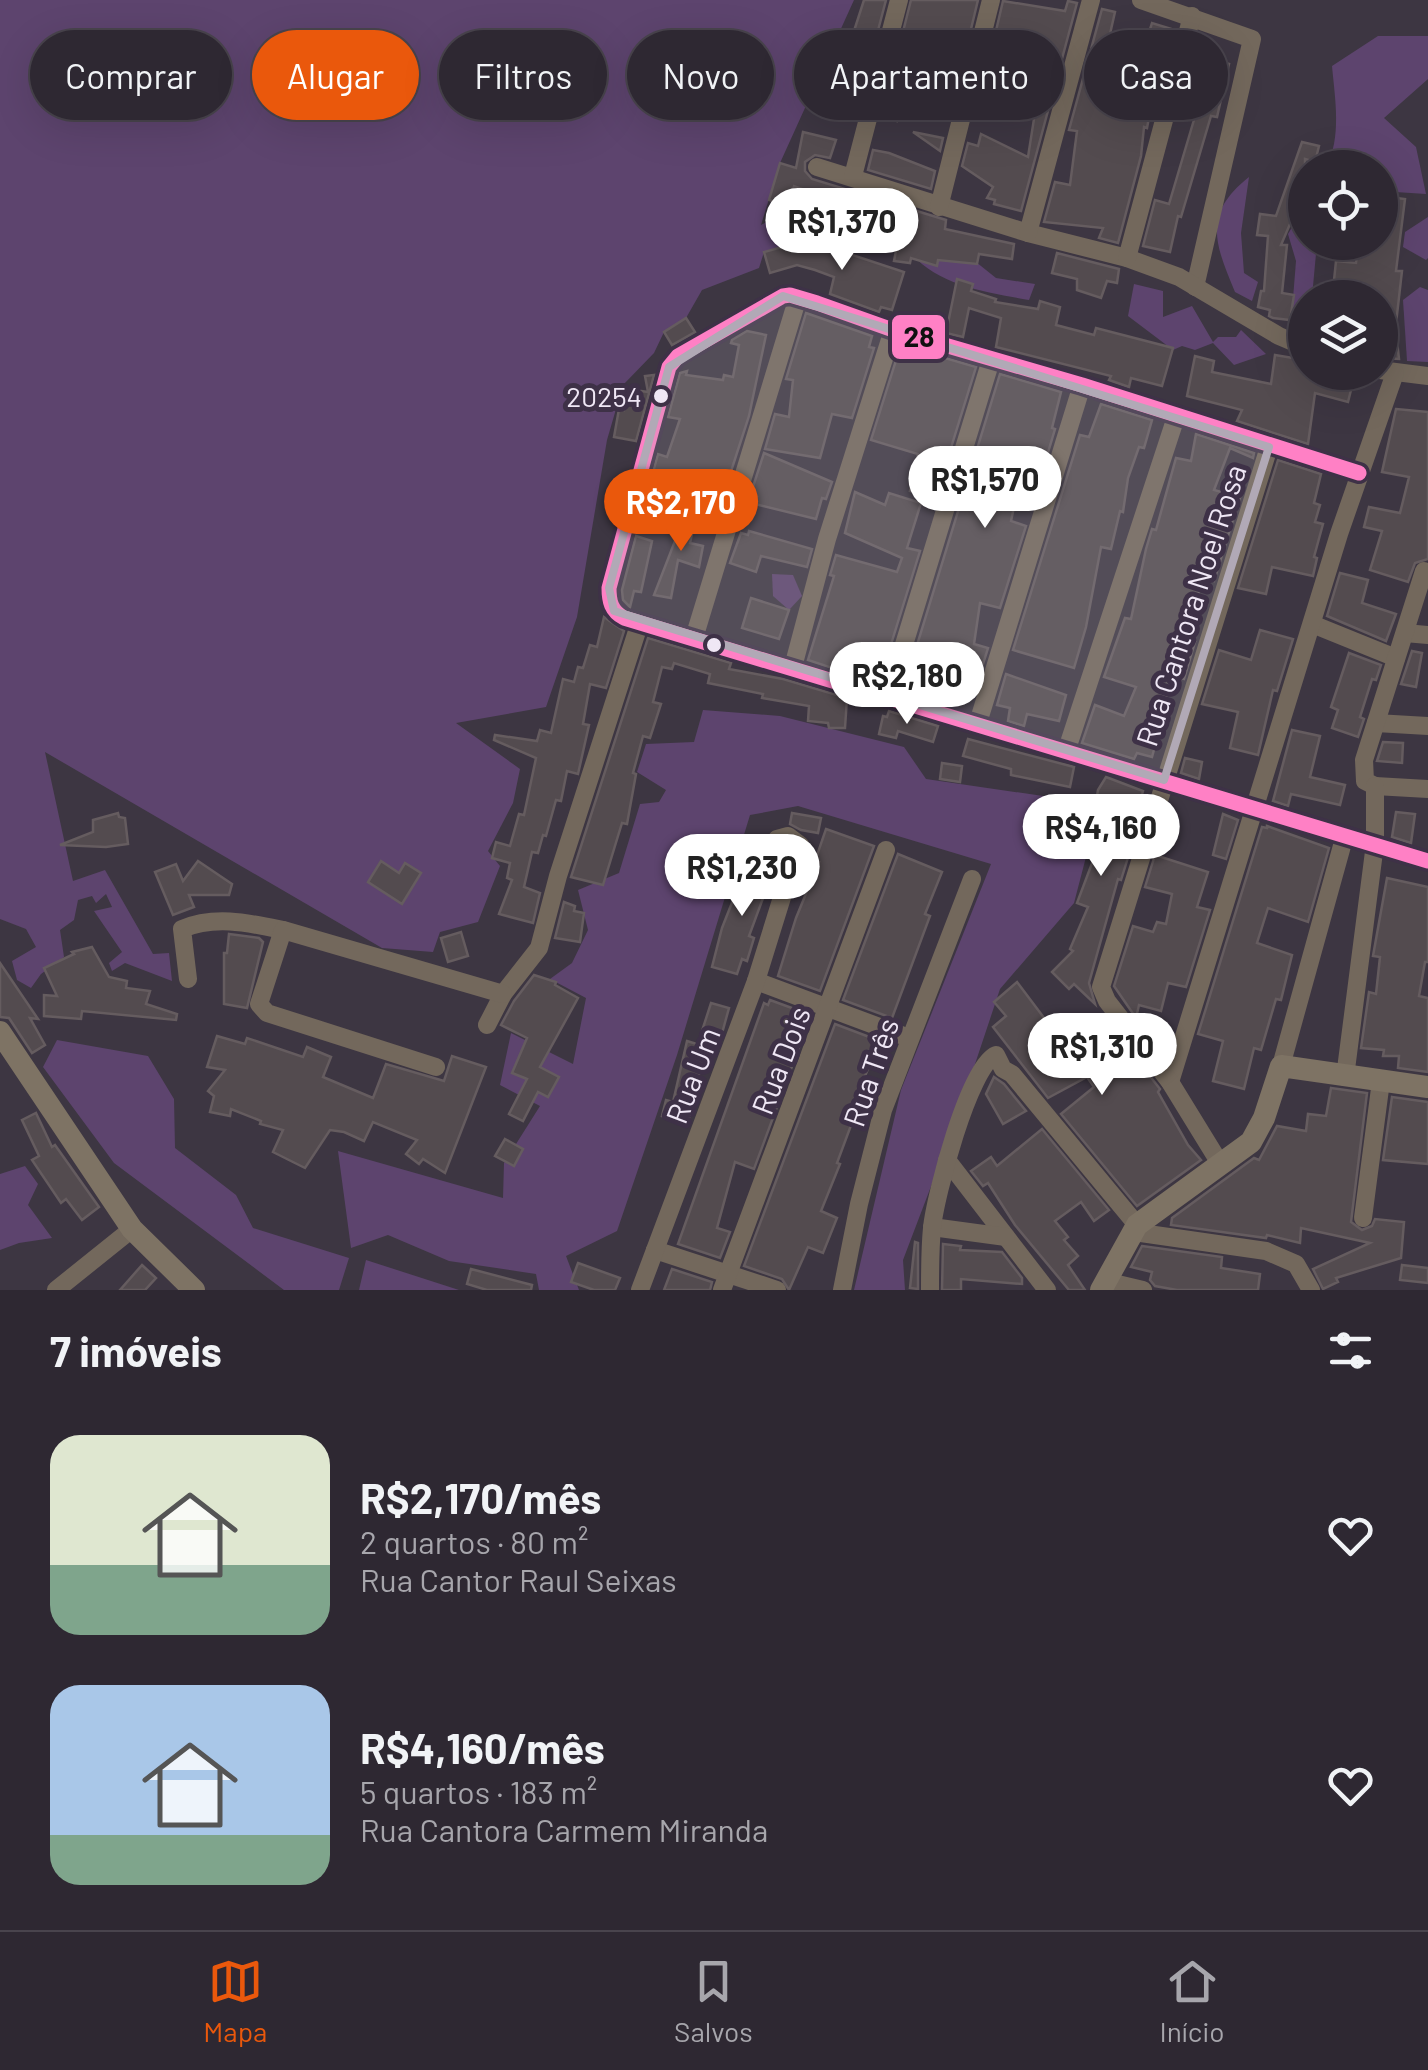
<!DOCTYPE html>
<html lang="pt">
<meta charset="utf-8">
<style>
:root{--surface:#2e2832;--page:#36303a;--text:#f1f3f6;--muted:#a7a6ac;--line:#49444d;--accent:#ea580c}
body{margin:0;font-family:Barlow,sans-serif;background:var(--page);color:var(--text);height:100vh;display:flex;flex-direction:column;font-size:38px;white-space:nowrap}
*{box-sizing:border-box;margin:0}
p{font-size:32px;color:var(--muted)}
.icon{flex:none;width:55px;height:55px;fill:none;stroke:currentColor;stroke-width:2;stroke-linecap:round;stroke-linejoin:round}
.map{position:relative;height:1290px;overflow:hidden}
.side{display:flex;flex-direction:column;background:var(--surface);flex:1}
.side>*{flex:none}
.top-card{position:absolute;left:30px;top:30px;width:1370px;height:90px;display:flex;gap:20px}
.controls{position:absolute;left:1288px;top:150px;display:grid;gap:20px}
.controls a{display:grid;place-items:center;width:110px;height:110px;border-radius:50%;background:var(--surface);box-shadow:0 10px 40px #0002,0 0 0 2px var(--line);font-size:50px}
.price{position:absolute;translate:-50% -85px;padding:0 22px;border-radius:35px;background:#fff;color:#222;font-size:32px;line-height:65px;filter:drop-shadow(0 2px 5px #0008)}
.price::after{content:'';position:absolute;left:50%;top:60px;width:30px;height:22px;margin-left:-15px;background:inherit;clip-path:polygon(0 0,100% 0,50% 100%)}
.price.current{background:var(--accent);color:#fff}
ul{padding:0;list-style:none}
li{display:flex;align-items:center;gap:30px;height:250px;padding:0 50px}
li span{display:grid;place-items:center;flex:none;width:280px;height:200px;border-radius:30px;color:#555}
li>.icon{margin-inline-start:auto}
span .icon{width:120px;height:120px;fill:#fffc;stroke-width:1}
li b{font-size:42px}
h2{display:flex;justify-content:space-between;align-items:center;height:120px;padding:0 50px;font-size:42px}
.chip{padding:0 35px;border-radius:45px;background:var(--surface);box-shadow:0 10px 40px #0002,0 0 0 2px var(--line);font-size:35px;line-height:90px}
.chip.current{background:var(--accent);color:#fff}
.tab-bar{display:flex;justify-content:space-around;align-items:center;height:140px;border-top:2px solid var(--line);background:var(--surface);font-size:28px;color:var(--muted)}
.tab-bar a{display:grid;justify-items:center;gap:5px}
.tab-bar .current{color:var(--accent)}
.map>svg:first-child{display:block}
.green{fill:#5d446e}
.building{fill:#534b4f;stroke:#655c5f;stroke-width:2.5}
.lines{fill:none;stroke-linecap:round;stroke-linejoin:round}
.street{stroke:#73685c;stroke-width:18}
.secondary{stroke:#7e7364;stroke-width:22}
.bus-1-casing{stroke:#3e3147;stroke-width:22}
.bus-1{stroke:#ff80c5;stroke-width:15}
.marked{fill:#b1a9b6;fill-opacity:0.2;stroke:#b1a9b6;stroke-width:8;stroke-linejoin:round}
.bus-dot{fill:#efe7f5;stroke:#3e3147;stroke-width:4}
.labels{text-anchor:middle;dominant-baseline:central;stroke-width:10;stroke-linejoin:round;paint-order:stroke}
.bus-label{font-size:28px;fill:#efe7f5;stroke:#3e3147;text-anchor:end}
.street-label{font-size:30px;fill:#efe7f5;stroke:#3e3147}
.line-badge{stroke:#3e3147;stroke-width:4}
.pale-badge-label{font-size:28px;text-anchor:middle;font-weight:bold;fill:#111}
</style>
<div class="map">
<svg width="1428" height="1290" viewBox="0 0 1428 1290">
<rect width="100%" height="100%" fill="#3d3642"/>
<g class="green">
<path d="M0,0H854L780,163L761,225L802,202L866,228L956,246L996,278L1035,284L1029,300C990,293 938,286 911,253L856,243L821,241L816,228L797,230L788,245L764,252L759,268L702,290L686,318L664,332L654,353L623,385L607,440L577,617L546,707L456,723L520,769L513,803L488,851L500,866L478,922L440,932L433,952L382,948L45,752L73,881L105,870L153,954L169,953L172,981L125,963L112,971L109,963L122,952L94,911L112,907L106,894L96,903L92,896L78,900L74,920L60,930L64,957L41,974L31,988L17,980L12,961L36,947L26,929L0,919Z"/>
<path d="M1378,36H1428V79L1384,118L1416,147L1426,194L1380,191V168L1326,167C1342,138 1335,99 1332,66Z"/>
<path d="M1249,177L1241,233L1244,273L1258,282L1252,301L1235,292C1215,244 1202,214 1249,177Z"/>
<path d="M1305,206V242L1317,243L1312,297L1305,298V312L1292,311L1296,261L1288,234Z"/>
<path d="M1428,217V258L1426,260L1403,247L1405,232Z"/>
<path d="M1134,284L1163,291V317L1192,306L1213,342L1218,337H1236L1241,330L1266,354L1234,365L1213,343L1195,350L1182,346L1173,350L1128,316Z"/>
<path d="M1420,287L1428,290V362L1407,361L1403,300Z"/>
<path d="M772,574L793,575L802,596L789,610L773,596Z"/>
<path d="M703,710L780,716L904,747L926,779L1091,803L1086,857L1074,903L1000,989L957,1118L903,1260L905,1290H854L901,1090L991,864L798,806L750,815L677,1055L617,1231L566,1256L579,1290H539L536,1274L449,1261L388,1235L351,1248L338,1151L503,1198L504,1163L540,1106L500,1085L511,1033L573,1064L586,998L550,979L572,963L588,930L578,890L619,873L640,804L659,802L666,790L637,772L646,744L694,742Z"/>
<path d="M57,1040L148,1056L174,1099L175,1148L236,1195L253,1228L349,1258L339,1290H284L114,1163L43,1067Z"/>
<path d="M25,1166L38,1184L28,1205L52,1238L19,1243L0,1250V1174Z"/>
<path d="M366,1260L459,1290H359Z"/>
</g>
<g class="building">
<path d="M864,0H886L876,38L854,31Z"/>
<path d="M911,0H978L971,29L962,32L967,33L953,100L938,97L956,40L897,121L883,111Z"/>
<path d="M1003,1L1065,11L1068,1L1077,3L1021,211L994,204L995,200L987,198L993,187L962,166L968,143L978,146L981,134L1028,157L1037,100L1005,95L1002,111L977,105L986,70L993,71L1001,36L995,35Z"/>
<path d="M1102,9L1115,12L1110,34L1145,45L1152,23L1175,30L1152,112H1150L1147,128L1144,127L1141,156L1118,243L1099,238L1103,228L1044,222L1055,182L1070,185L1077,131L1069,130Z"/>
<path d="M1209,59L1229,64L1217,117L1211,116L1181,217L1178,216L1170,252L1143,246L1155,200L1169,204L1196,113L1191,111L1194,94L1200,96Z"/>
<path d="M803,132L836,140L830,158L815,155L805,162V171L812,179L946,220L945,229L1014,244L1012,259L979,254L977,264L938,260L937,266L911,258L910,263L894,261L901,225L865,216L866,212L841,206V203L794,186L788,206L769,200L780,163L796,168Z"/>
<path d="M913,132L943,138L940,151Z"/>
<path d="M1302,142L1319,146L1315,162L1305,159V189L1281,245H1287L1282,293L1294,295L1290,320L1273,318L1269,316L1270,310L1258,307L1261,291H1264L1268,236L1257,235L1260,214L1276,216Z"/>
<path d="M873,150L889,153L935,171L931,189L868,170Z"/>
<path d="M1380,196L1405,199L1396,271H1402L1394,341H1397L1399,359L1383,358V298H1354L1355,293L1333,290L1336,261L1356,263L1358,242H1380Z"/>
<path d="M795,236L904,272L892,310L881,307L879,312L830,294L834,277L815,270L797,265L770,273L764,252L793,244Z"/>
<path d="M1057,253L1119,269L1117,283L1107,281L1101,298L1077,290V279L1052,273Z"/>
<path d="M957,279L973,284L971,291L996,299L995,302L1038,309L1040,301L1060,307L1056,325L1094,335L1096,328L1173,348L1162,386L1131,378L1129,387L1109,380L1111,376L996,347L1001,318L969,308L963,337L946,333Z"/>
<path d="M806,313L872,336L869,347L874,348L852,418L832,414L820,458L765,449L775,414L789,417L793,380L786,379Z"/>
<path d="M686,318L695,332L672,345L664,332Z"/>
<path d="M747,331L766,335L749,416L723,496L696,489L699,481L667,473L660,502L646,498L658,454L667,457L680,419L668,417L680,373L687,371L686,375L723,380L724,375L733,377L739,345L731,343L732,340Z"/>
<path d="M921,351L976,367L936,496L910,491L918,454L871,440L898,354L919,359Z"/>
<path d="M1275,355L1299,359L1298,367L1305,369V372L1335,373L1354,378L1348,402L1315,393L1308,444L1237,421L1242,410L1187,396L1195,356L1214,361L1212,372L1271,384Z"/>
<path d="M1000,374L1061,392L1052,428L1055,429L1037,489L1019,484L1011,521L1026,526L1000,608L980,603L974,644L988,648L977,683L951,676L948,689L907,678Z"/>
<path d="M654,375L636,441L614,437L619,409L624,410L627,389L648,392L645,376Z"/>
<path d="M1101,404L1152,420L1144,448L1139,447L1128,478L1123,512L1120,511L1111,549L1101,547L1086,627L1074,668L1013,650L1080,435L1089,437Z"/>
<path d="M1396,409L1428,412V559L1415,563L1408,582L1370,570L1382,531L1364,527L1369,507L1400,513L1409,477L1382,472Z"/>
<path d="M1196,434L1254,453L1253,458L1230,448L1214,490L1240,497L1214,581L1203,578L1192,615L1197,616L1190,641L1195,642L1184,679L1174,676L1159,716L1163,717L1152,757L1137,753L1134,759L1082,743L1095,705L1124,716L1136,687L1104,677L1125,618L1131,619L1146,549L1152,529L1156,530L1176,458L1191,461Z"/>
<path d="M764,453L832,482L826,499L822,498L816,519L755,504L757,497L750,496Z"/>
<path d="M1278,460L1321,474L1314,503L1320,505L1315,522L1323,524L1314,557L1317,558L1313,576L1272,567L1266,594L1238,588Z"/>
<path d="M855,492L885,505L889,493L921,503L907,548L920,551L883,670L837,661L835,669L808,660L834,576L830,575L836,555L897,572L902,558L845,533Z"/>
<path d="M689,505L698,507L690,543L703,546L699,567L678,560L671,598L654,595Z"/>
<path d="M749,531L812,549L807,567L761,556L756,572L730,563L741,533L748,535Z"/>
<path d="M636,536L652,541L641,592L634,591L630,607L623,600L622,590Z"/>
<path d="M1340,573L1368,580L1362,603L1396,614L1386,641L1327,616Z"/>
<path d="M751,598L789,610L779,639L742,628Z"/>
<path d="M604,617L624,631L606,688L590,684L583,724L589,725L578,774L567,771L561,801L556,800L546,836L543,835L538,853L532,852L524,887L540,893L533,923L499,914L512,880L507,878L510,863L492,858L496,842L510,846L519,814L524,815L536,758L494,740L495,735L537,741L540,730L551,733L563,679L574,682L578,667L583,668L590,645L597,647Z"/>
<path d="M1260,630L1293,639L1277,691L1273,690L1258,755L1230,748L1238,712L1202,704L1219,650L1251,660Z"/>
<path d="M648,638L731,663L729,669L783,679L847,698L845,728H829L828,723L808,721L809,706L762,698L763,694L708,683L710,674L674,663L672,669L662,667L653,702L661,704L650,738L643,736L633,773L636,774L627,824L622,823L603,885L571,877Z"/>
<path d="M1412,651L1422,653L1416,687L1401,684Z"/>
<path d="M1349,653L1381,665L1376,680L1372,679L1360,717L1364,719L1358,737L1332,728L1338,710L1331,707Z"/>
<path d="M1006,674L1066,695L1059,721L1027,714L1024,726L1008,721L1010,708L997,705Z"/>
<path d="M889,711L938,726L933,742L898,731L896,738L879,734L883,716L887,717Z"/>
<path d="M1292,730L1320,736L1310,777L1345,785L1340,805L1291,794L1288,806L1273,801Z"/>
<path d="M968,739L1074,767L1070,787L1011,775V769L963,756Z"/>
<path d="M1383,742L1403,743L1402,763L1377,761Z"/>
<path d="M1185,758L1202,762L1199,779L1181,773Z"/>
<path d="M942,763L962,766L960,782L940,779Z"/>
<path d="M1106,777L1143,791L1127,847L1131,848L1121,880L1118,879L1089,983L1095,1004L1074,984L1069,989L1052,972L1073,951L1070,949L1088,907L1077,903L1097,850L1090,849L1099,809L1095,808L1098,790Z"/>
<path d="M1396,812L1415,814L1411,843L1392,837Z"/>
<path d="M118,813L119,817L125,818L128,844L106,847L60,845L93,832V820Z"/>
<path d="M792,813L821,818L818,833L801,830L790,824Z"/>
<path d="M1223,814L1238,820L1226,859L1213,855Z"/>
<path d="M1267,826L1329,848L1308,922L1268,908L1257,943L1292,955L1281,1000L1276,999L1261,1050L1254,1048L1244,1089L1213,1081L1223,1041L1198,1034L1262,827L1267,828Z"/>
<path d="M826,829L874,846L820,991L778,976L796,918L819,862L815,861Z"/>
<path d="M898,854L942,872L925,914L930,916L892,1018L843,1000Z"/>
<path d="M1155,855L1208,872L1197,907L1210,910L1186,987L1168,983L1161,1011L1139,1005L1136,1018L1114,986L1133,926L1153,932L1157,922L1166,924L1172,894L1145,887Z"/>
<path d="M750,857L761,861L769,873L764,889L766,890L749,936L754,938L747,961L742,959L737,974L712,967L722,928Z"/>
<path d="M198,861L232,884L229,895H189L194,907L173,915L155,872L176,864L183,881Z"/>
<path d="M381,861L399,873L405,863L421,873L402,904L368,882Z"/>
<path d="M1387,878L1428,887V962H1425L1419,996L1428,998V1072L1398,1068L1399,1056H1383L1384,1050L1361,1048L1369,992L1376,994L1380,957L1373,956Z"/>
<path d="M564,902L575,906L574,911L584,913L580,942L555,938Z"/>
<path d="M461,932L468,956L448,962L441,938Z"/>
<path d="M229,934L259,938L263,942L247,1008L224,1004V953H227Z"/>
<path d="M92,947L109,977L127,981L126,988L150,991L146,1004L177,1014L176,1020L82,1011L81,1019L44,1016V995L57,996L44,968L74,954L72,952Z"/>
<path d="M0,963L38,1019L30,1018L45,1045L32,1053L9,1018L0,1017Z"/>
<path d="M534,975L556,982L555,985L578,998L540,1067L559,1077L548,1097L538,1092L523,1121L509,1114L527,1079L512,1073L527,1038L501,1025L514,1001Z"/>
<path d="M1017,982L1069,1051L1110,1025L1160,1089L1158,1092L1188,1145L1201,1160L1137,1206L1061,1114L1094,1087L1087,1077L1048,1098L993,1027L1006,1016L994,1002Z"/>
<path d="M770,1000L811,1015L754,1169L735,1162L717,1228L730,1232L720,1258L678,1244L764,1003L768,1005Z"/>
<path d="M711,1003L729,1008L721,1037L702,1031Z"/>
<path d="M835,1024L880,1041L862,1083L866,1085L837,1163L840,1164L821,1211L837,1218L823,1253L808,1247L789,1290L782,1279L744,1266Z"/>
<path d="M217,1036L245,1044L247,1038L303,1057L307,1047L331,1057L323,1077L373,1098L386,1064L444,1081L452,1056L486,1067L445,1173L423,1159L419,1164L406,1154L417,1140L373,1122L364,1141L344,1132L330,1130L305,1168L273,1152L283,1130L260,1124L261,1121L231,1109L230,1116L210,1112L214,1096L208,1091L225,1070L207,1067Z"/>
<path d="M687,1041L710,1048L705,1067L701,1066L688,1123L662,1116L666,1100L673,1102Z"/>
<path d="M994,1077L1004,1084L1026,1111L1003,1124L986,1094Z"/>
<path d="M1331,1088L1367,1093L1351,1222L1362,1230L1372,1226L1375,1219L1404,1222L1401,1258L1336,1278L1338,1282L1323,1289L1313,1269L1370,1243L1301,1228L1300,1243L1267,1235L1266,1238L1171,1225L1172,1218L1254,1158L1259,1160L1277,1126L1306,1131L1308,1114L1326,1116Z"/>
<path d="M1392,1097L1428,1102V1164L1383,1160Z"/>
<path d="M36,1113L52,1147L55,1145L99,1207L82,1220L66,1199L61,1203L32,1160L39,1156L22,1120Z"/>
<path d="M1042,1129L1109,1210L1094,1221L1081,1202L1055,1221L1068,1237L1064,1240L1078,1256L1068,1265L1085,1290H1069L1015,1225L988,1183L983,1186L971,1171L991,1157L997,1166Z"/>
<path d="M505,1139L523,1149L514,1166L495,1156Z"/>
<path d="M915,1242L918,1243V1289L910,1288Z"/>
<path d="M943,1244L961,1246L960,1250L1002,1252L1022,1278V1284L961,1279V1290H942Z"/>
<path d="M1142,1246L1222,1257L1221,1268L1260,1274L1258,1290H1177L1155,1286L1150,1280L1152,1272L1131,1267Z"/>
<path d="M578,1263L620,1278L615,1290H594L571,1282Z"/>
<path d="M142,1265L156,1278L145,1290H120Z"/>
<path d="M1402,1265L1428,1268V1283L1400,1280Z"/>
<path d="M471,1269L532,1285L531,1290H487L467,1284Z"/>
<path d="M672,1269L712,1282L710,1290H664Z"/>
</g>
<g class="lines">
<g class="street">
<path d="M1141,0L1252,39L1195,287"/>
<path d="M817,167L1028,233L1127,258L1179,277L1279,336L1305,347"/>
<path d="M853,176L899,0"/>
<path d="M939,207L991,0"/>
<path d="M1028,233L1091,0"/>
<path d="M1127,258L1192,16"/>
<path d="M1380,370L1428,376"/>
<path d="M1359,473L1082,385L893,330L817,303L790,295L783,296L678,356L669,367L609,588C609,601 611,611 624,618L1428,861"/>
<path d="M1312,624L1396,658"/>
<path d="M1405,633L1428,635"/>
<path d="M694,638L798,297"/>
<path d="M793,667L827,539L893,330"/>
<path d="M888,697L991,360"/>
<path d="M1376,723L1428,726"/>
<path d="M977,726L1082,385"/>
<path d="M1066,752L1176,417"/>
<path d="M1375,786L1365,781L1364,760L1424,571"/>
<path d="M1375,786L1428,789"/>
<path d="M188,979L182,929C215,915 249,923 283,930"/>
<path d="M756,981L909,1038"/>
<path d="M487,1025L503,994L539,948L558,876L640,622"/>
<path d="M1281,1066L1345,835"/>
<path d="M436,1067L267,1013L259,1004L283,930L503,994"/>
<path d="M1345,1077L1375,844V786"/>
<path d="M1170,1082L1339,534L1395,373"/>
<path d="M947,1160L1047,1290"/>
<path d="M1221,1165L1170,1082L1107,1001L1101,987L1269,447"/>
<path d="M1363,1218L1381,1081"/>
<path d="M932,1227L1006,1237"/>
<path d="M1134,1232L1266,1251L1296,1264L1311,1290"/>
<path d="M655,1250L777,1290"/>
<path d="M1105,1281L1143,1290"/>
<path d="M56,1290L132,1229"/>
<path d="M640,1290L756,981L788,878L799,860L800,845L788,836L777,839L771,854L788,878"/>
<path d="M722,1290L886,850"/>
<path d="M842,1290L859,1204L883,1110L972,879"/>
<path d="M930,1290C930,1269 930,1248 932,1228C935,1197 969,1066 996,1055L1003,1069L1012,1074L1137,1225"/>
</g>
<g class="secondary">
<path d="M0,1032L132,1229L194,1290"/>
<path d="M1101,1290L1137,1225L1251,1142L1264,1118L1281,1066L1428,1087"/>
</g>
<g class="bus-1-casing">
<path id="bus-1" d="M1359,473L1082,385L893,330L817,303L790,295L783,296L678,356L669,367L609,588C609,601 611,611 624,618L1428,861"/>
</g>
<use href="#bus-1" class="bus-1"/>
</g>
<path class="marked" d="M783,296L1269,447L1164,780L614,611L609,588L669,367Z"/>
<g class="bus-dot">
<circle cx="661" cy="396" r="9"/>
<circle cx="714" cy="645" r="9"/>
</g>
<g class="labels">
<g class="bus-label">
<text x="642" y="396">20254</text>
</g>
<g class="street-label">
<text transform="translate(1190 605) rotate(-72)">Rua Cantora Noel Rosa</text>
<text transform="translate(780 1060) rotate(-69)">Rua Dois</text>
<text transform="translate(870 1072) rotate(-71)">Rua Três</text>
<text transform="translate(692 1075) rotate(-69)">Rua Um</text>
</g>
</g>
<rect class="line-badge" x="890" y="313" width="57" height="48" rx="10" fill="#ff80c5"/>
<g class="pale-badge-label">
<text x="919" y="347">28</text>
</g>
</svg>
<div class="controls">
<a><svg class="icon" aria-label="locate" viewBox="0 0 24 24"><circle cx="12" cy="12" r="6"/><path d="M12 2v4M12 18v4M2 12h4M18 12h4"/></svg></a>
<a><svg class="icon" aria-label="layers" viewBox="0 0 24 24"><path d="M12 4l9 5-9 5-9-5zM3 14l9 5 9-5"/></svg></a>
</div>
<b class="price" style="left:842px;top:273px">R$1,370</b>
<b class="price" style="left:985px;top:531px">R$1,570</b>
<b class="price current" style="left:681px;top:554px">R$2,170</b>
<b class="price" style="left:907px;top:727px">R$2,180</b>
<b class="price" style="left:1101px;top:879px">R$4,160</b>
<b class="price" style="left:742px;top:919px">R$1,230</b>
<b class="price" style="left:1102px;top:1098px">R$1,310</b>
<div class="top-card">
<a class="chip">Comprar</a>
<a class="chip current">Alugar</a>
<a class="chip">Filtros</a>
<a class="chip">Novo</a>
<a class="chip">Apartamento</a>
<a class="chip">Casa</a>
</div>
</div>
<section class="side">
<h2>7 imóveis<svg class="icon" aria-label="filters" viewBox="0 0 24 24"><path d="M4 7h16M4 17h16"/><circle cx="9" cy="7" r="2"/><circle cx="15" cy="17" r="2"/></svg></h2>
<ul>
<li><span style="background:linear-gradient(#dfe7d0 65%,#7fa58c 0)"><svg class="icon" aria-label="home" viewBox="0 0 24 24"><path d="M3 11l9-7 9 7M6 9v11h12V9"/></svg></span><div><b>R$2,170/mês</b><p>2 quartos · 80 m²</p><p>Rua Cantor Raul Seixas</p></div><svg class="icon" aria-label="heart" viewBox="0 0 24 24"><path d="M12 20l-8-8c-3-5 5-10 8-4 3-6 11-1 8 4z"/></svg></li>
<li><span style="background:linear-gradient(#a9c7e8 75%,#7fa58c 0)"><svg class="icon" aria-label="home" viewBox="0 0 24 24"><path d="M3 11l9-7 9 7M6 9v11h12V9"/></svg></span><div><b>R$4,160/mês</b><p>5 quartos · 183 m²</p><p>Rua Cantora Carmem Miranda</p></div><svg class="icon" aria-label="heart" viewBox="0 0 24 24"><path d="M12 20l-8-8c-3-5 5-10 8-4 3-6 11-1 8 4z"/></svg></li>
</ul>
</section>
<nav class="tab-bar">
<a class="current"><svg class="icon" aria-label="map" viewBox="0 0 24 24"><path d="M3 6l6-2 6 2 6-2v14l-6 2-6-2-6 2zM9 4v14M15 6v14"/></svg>Mapa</a>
<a><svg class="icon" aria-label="saved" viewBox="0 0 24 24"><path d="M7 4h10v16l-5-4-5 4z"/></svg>Salvos</a>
<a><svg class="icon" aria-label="home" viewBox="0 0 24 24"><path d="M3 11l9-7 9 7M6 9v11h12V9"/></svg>Início</a>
</nav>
